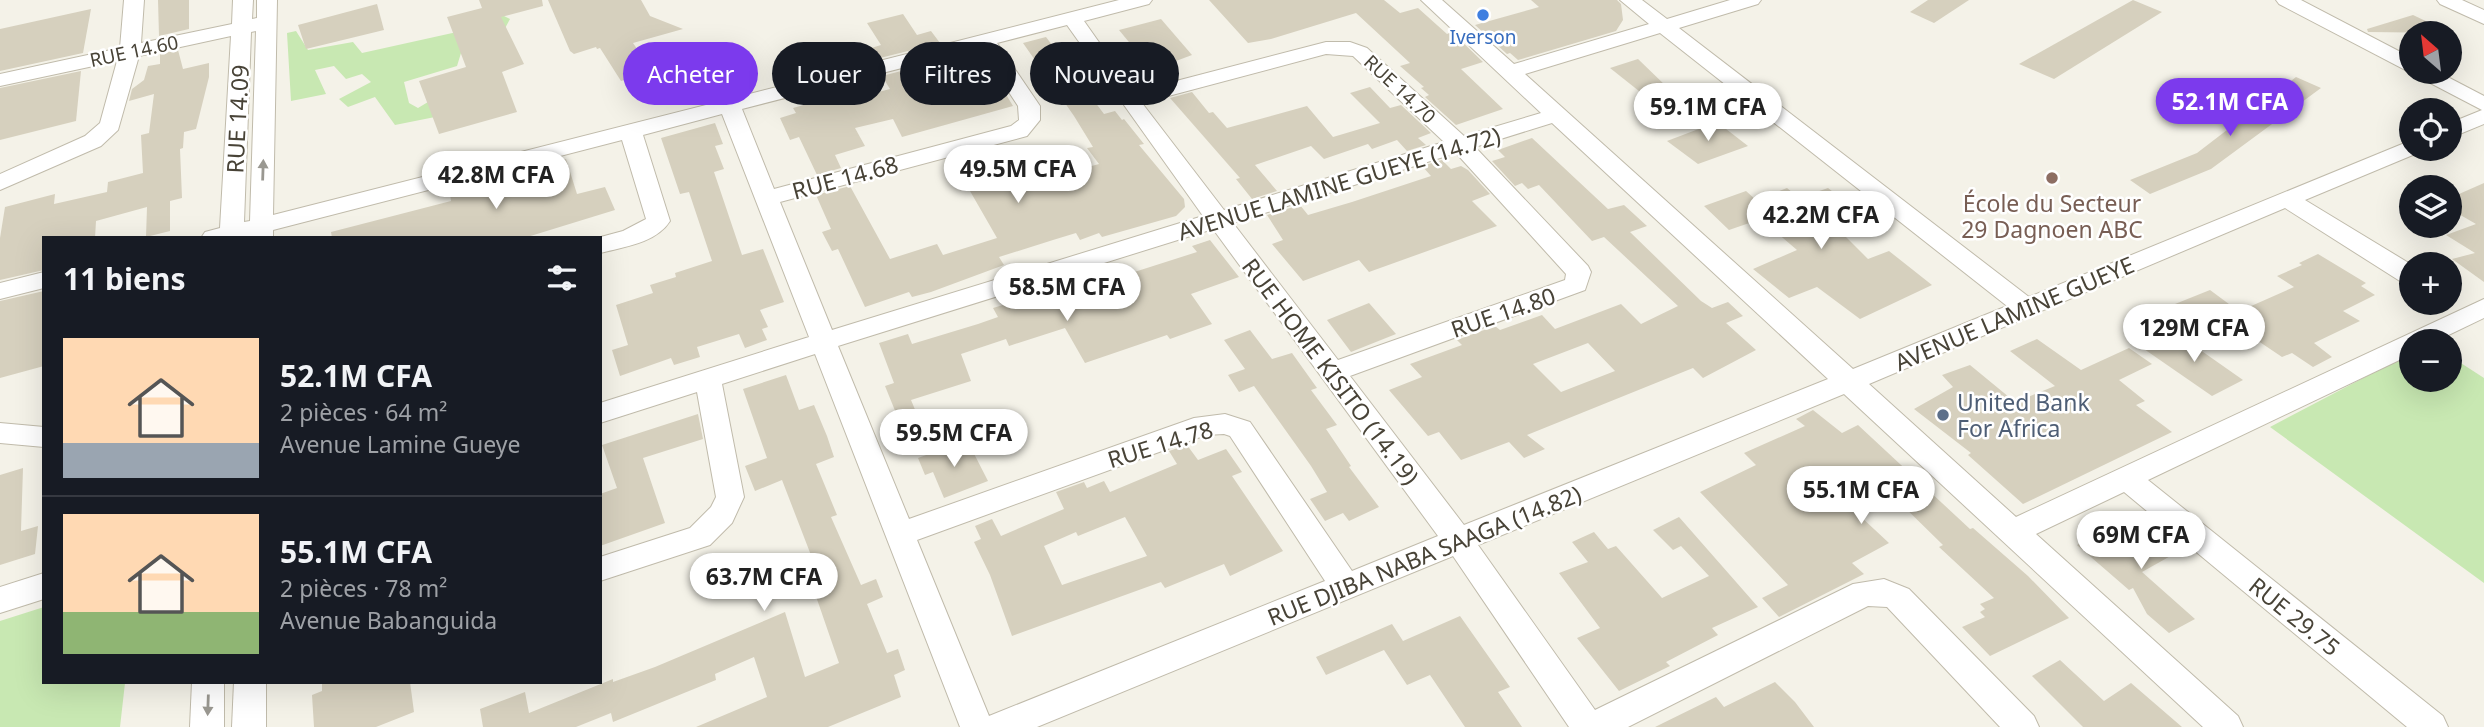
<!DOCTYPE html>
<html lang="fr">
<meta charset="utf-8">
<style>
:root{--surface:#171b24;--page:#20242c;--text:#f1f3f6;--muted:#9ea1a6;--line:#363941;--accent:#7c3aed}
body{margin:0;font-family:"Noto Sans",sans-serif;background:var(--page);color:var(--text);height:100vh;display:flex;flex-direction:column;font-size:26px;white-space:nowrap}
*{box-sizing:border-box;margin:0}
p{font-size:23px;color:var(--muted)}
.icon{flex:none;width:38px;height:38px;fill:none;stroke:currentColor;stroke-width:2;stroke-linecap:round;stroke-linejoin:round}
.map{position:relative;flex:1;overflow:hidden}
.panel{position:absolute;left:42px;top:236px;width:560px;height:448px;display:flex;flex-direction:column;background:var(--surface);border-radius:0px;box-shadow:0 7px 28px #0002}
.panel>*{flex:none}
.guide{position:absolute;left:623px;top:42px;width:665px;height:63px;display:flex;gap:14px}
.needle{width:46px;rotate:332deg}
.controls{position:absolute;left:2399px;top:21px;display:grid;gap:14px}
.controls a{display:grid;place-items:center;width:63px;height:63px;border-radius:50%;background:var(--surface);box-shadow:0 7px 28px #0002;font-size:35px}
.price{position:absolute;translate:-50% -60px;padding:0 16px;border-radius:24px;background:#fff;color:#222;font-size:23px;line-height:46px;filter:drop-shadow(0 2px 4px #0008)}
.price::after{content:'';position:absolute;left:50%;top:42px;width:21px;height:16px;margin-left:-10px;background:inherit;clip-path:polygon(0 0,100% 0,50% 100%)}
.price.active{background:var(--accent);color:#fff}
ul{padding:0;list-style:none}
li{display:flex;align-items:center;gap:21px;height:175px;padding:0 21px}
li+li{border-top:2px solid var(--line)}
li span{display:grid;place-items:center;flex:none;width:196px;height:140px;border-radius:0px;color:#555}
li>.icon{margin-inline-start:auto}
span .icon{width:84px;height:84px;fill:#fffc;stroke-width:1}
li b{font-size:30px}
h2{display:flex;justify-content:space-between;align-items:center;height:84px;padding:0 21px;font-size:30px}
.tag{padding:0 24px;border-radius:32px;background:var(--surface);box-shadow:0 7px 28px #0002;font-size:24px;line-height:63px}
.tag.active{background:var(--accent);color:#fff}
.map>svg:first-child{display:block}
.green{fill:#c8e8b2}
.building{fill:#d6d0be;fill-rule:evenodd}
.lines{fill:none;stroke-linecap:round;stroke-linejoin:round}
.minor-casing{stroke:#c0bbab;stroke-width:2}
.minor{fill:#fff;fill-rule:evenodd}
.oneway{fill:#9a9891}
.shop-dot{fill:#3f7fe0;stroke:#fff;stroke-width:2.5}
.education-dot{fill:#8d6e63;stroke:#fff;stroke-width:2.5}
.service-dot{fill:#5c6f8a;stroke:#fff;stroke-width:2.5}
.labels{text-anchor:middle;dominant-baseline:central;stroke-width:5;stroke-linejoin:round;paint-order:stroke}
.far-shop-label{font-size:19px;fill:#366cbe;stroke:#fff}
.far-street-label{font-size:19px;fill:#484337;stroke:#fff}
.street-label{font-size:23px;fill:#484337;stroke:#fff}
.education-label{font-size:23px;fill:#785e54;stroke:#fff}
.service-label{font-size:23px;fill:#4e5e75;stroke:#fff;text-anchor:start}
</style>
<div class="map">
<svg width="2484" height="727" viewBox="0 0 2484 727">
<rect width="100%" height="100%" fill="#f4f2e8"/>
<g class="green">
<path d="M492,10L510,19L503,32L461,53L457,66L404,82L409,103L418,108L428,102L435,117L395,125L375,97L348,107L339,99L371,82L362,74L346,79L334,66L315,70L326,94L291,101L287,33L296,31L308,50L353,42L362,53L466,30Z"/>
<path d="M2411,353L2412,380H2450V356L2484,378V583L2270,427Z"/>
<path d="M44,607V682L125,683L120,727H0V621Z"/>
</g>
<g class="building">
<path d="M158,0H189V29L159,36Z"/>
<path d="M479,0H542L543,6L501,17L524,64L502,72L517,112L439,134L419,81L466,67L447,17L482,8Z"/>
<path d="M548,0H641L650,16L683,29L633,43L652,71L621,81L600,48L597,49L596,47L574,54L570,51Z"/>
<path d="M1209,0H1384L1400,13L1418,8L1447,34L1452,32L1483,62L1461,69L1503,109L1456,125L1425,97L1429,95L1421,88L1424,87L1400,66L1410,63L1356,13L1271,39L1248,43Z"/>
<path d="M1531,0H1617L1621,4L1623,20L1616,31L1518,60L1510,53L1507,54L1475,25L1539,7Z"/>
<path d="M1928,0H1969L1934,23L1910,12Z"/>
<path d="M2133,0L2162,12L2054,79L2019,64Z"/>
<path d="M377,4L384,30L306,49L298,25Z"/>
<path d="M91,9L83,53L0,71V29Z"/>
<path d="M903,14L917,35L931,31L940,43L872,60L865,50L881,45L867,23Z"/>
<path d="M2413,15L2451,33L2368,32L2367,29Z"/>
<path d="M1161,19L1192,55L1152,70L1119,30Z"/>
<path d="M1046,37L1104,114L1115,111L1122,120L1124,119L1144,144L1139,145L1184,199L1185,207L1176,216L1102,237L1099,233L1080,240L1076,233L1053,240L999,257L1004,265L931,292L912,297L909,292L865,307L838,249L832,251L822,232L831,229L816,195L850,186L890,259L937,244L943,255L997,238L970,191L989,185L992,191L1013,185L1014,187L1099,164L1087,148L1093,147L1074,116L1023,43Z"/>
<path d="M178,50L183,69L209,63V77L196,129L184,132L183,148L180,149L182,198L170,201V231L146,237L147,207L96,221L95,238H44V270L0,280V238L5,207L55,194L54,204L107,192L108,182L143,173L141,135L149,133L154,94L129,101L132,89L144,80L148,66L160,64V54Z"/>
<path d="M951,58L958,68L987,63L1013,106L902,137L893,119L855,128L865,146L835,155L841,168L817,175L799,137L790,140L780,118L796,113L793,108L828,98L831,103L840,102L890,89L882,76Z"/>
<path d="M1638,59L1668,88L1644,95L1610,68Z"/>
<path d="M81,71L76,121L0,140V88Z"/>
<path d="M2296,77L2321,88L2211,169L2150,194L2130,180L2197,153Z"/>
<path d="M1370,87L1390,108L1401,105L1431,133L1418,138L1426,145L1407,151L1397,140L1372,149L1368,144L1324,159L1311,146L1255,165L1277,191L1252,199L1236,179L1240,178L1170,98L1192,92L1209,113L1213,112L1227,128L1307,106L1333,137L1380,123L1350,93Z"/>
<path d="M1717,122L1748,146L1698,164L1667,141Z"/>
<path d="M715,123L723,144L715,146L724,169L714,172L742,255L763,249L784,302L760,310L768,327L762,329L767,340L745,348L739,334L697,347L700,357L674,365L671,358L620,376L612,350L628,345L616,305L653,293L650,285L676,277L675,273L712,261L689,192L680,194L661,138Z"/>
<path d="M1532,138L1608,209L1624,205L1647,226L1630,232L1701,301L1712,308L1728,302L1743,316L1726,323L1756,350L1703,378L1693,368L1527,435L1545,449L1524,458L1509,442L1461,460L1439,432L1428,436L1389,390L1422,377L1410,364L1462,345L1457,340L1495,326L1500,330L1542,315L1555,329L1621,304L1641,324L1678,306L1604,237L1592,241L1539,185L1528,189L1522,183L1515,186L1492,161L1505,157L1498,150ZM1588,343L1615,371L1561,392L1533,364Z"/>
<path d="M566,159L577,194L605,187L615,210L524,238H332L331,232L451,201L450,194L469,189L470,195L524,180L521,172Z"/>
<path d="M1442,160L1451,169L1461,166L1468,170L1490,194L1472,201L1497,226L1369,272L1359,260L1303,281L1272,244L1283,240L1267,215L1300,205L1308,215L1352,202L1431,176L1422,166Z"/>
<path d="M2484,183V282L2452,259L2475,253L2446,235L2476,224L2450,209V198Z"/>
<path d="M1787,188L1799,198L1828,188L1837,195L1843,193L1860,206L1830,218L1845,230L1840,231L1868,259L1889,251L1932,285L1860,319L1817,287L1789,298L1753,269L1797,250L1761,219L1729,230L1704,206L1746,191L1756,200Z"/>
<path d="M1210,240L1239,277L1191,294L1212,324L1170,339L1167,335L1085,363L1065,328L1009,346L1006,339L961,354L971,381L911,400L916,412L898,418L885,386L894,383L879,343L908,334L912,344L978,324L998,317L993,308L1016,301L1018,304L1123,271L1125,275L1197,252L1192,246Z"/>
<path d="M2318,254L2366,283L2361,286L2375,295L2343,311L2360,321L2314,343L2332,357L2313,367L2292,353L2282,357L2224,318L2294,287L2277,276L2302,265L2299,263Z"/>
<path d="M2210,290L2237,310L2192,333L2160,310Z"/>
<path d="M44,291V366L0,378V301Z"/>
<path d="M1369,303L1396,334L1351,352L1327,320Z"/>
<path d="M1250,330L1272,359L1292,353L1317,388L1311,390L1337,425L1326,429L1351,466L1349,467L1379,507L1349,521L1343,513L1325,521L1310,499L1327,492L1311,466L1254,386L1239,392L1228,375L1245,369L1224,340Z"/>
<path d="M2176,333L2243,380L2212,396L2144,349Z"/>
<path d="M2037,339L2081,370L2129,348L2152,364L2119,380L2145,401L2136,405L2172,432L2023,504L1968,455L1971,453L1914,409L1953,387L1942,375L1970,365L2015,402L2055,386L2010,351Z"/>
<path d="M786,375L799,410L814,405L827,436L834,457L816,464L837,515L831,517L861,585L876,579L883,597L867,604L887,653L898,649L905,670L894,675L901,697L828,727H696L767,697L754,657L715,674L716,680L613,722L611,713L576,727H483L480,709L525,692L529,713L613,679V682L655,667L785,612L805,677L839,663L810,579L819,576L782,480L755,491L745,466L767,458L743,389Z"/>
<path d="M1813,410L1842,433L1858,425L1970,529L1973,528L2028,576L2069,618L1990,656L1962,627L1985,617L1980,612L1985,609L1980,604L1994,598L1939,547L1943,545L1896,499L1860,516L1889,543L1852,563L1864,574L1779,617L1762,598L1788,585L1700,492L1756,465L1744,453L1805,426L1796,419Z"/>
<path d="M698,414L703,439L643,458L665,523L600,546V494L617,488L602,445Z"/>
<path d="M967,440L988,481L944,498L933,472L925,475L918,458Z"/>
<path d="M1187,445L1198,460L1226,449L1242,472L1232,476L1283,551L1230,576L1224,564L1165,588L1161,582L1012,636L990,575L974,542L981,539L975,526L992,519L1001,536L1064,509L1056,492L1084,482L1087,488L1104,481L1110,492L1177,464L1169,451ZM1125,517L1147,556L1062,585L1044,546L1076,532L1078,536Z"/>
<path d="M23,468L21,531L38,526L35,554L0,565V475Z"/>
<path d="M1679,517L1758,607L1712,628L1718,635L1666,662L1670,666L1619,691L1577,638L1600,628L1559,573L1588,562L1572,542L1594,532L1608,549L1616,546L1662,598L1709,576L1681,546L1673,550L1653,530Z"/>
<path d="M2151,523L2183,549L2142,572L2195,619L2169,633L2147,614L2133,588L2129,590L2077,545L2098,534L2111,545Z"/>
<path d="M1460,616L1510,687L1498,692L1522,727H1465L1430,675L1407,685L1384,650L1326,675L1316,657L1392,624L1403,641Z"/>
<path d="M2060,660L2104,701L2131,683L2182,727H2083L2032,676Z"/>
<path d="M322,682H410L414,712L376,727H314L312,695L322,691Z"/>
<path d="M1775,682L1795,702L1814,727H1655L1716,697L1724,707Z"/>
</g>
<g class="lines">
<g class="minor-casing">
<g id="minor">
<path d="M124,0H144L141,43L232,24L233,0H253L252,19L257,18V0H277L273,215L1119,0H1152L1149,4L1084,21L1134,92L1326,42H1350L1367,48L1464,136L1541,113L1421,0H1442L1514,64L1649,24L1620,0H1642L1667,19L1730,0H1761L1758,4L1679,28L2029,297L2412,140V149H2422L2420,152L2305,200L2412,265V285L2403,283L2285,208L1869,384L2016,517L2484,299V318L2436,341H2412V354L2148,480L2443,716L2448,727H2407L2124,492L2036,534L2238,716L2243,727H2203L1844,394L1478,545L1595,710L1853,584L1884,579L1909,589L2034,716L2039,727H2000L1887,607L1868,606L1628,727H1569L1453,556L1037,727H960L815,354L722,384L744,497L732,523L710,545L600,581V557L690,528L711,507L716,497L697,392L600,423V403L809,337L722,114L643,135L670,221C656,243 624,247 600,253V238H597L623,231L646,219L622,140L273,230V238H201L205,232L220,228L231,36L139,56L118,130L101,146L0,190V174L85,136L100,123L117,61L0,86V74L120,48ZM1067,25L1203,216L832,330L780,202L1027,136L1040,120V106L997,43ZM256,31L250,221L244,222L251,32ZM1660,33L2007,306L1853,369L1525,74ZM980,48L1018,106L1019,120L1011,126L774,189L742,109ZM1326,54L1353,56L1444,142L1224,210L1142,103ZM1552,123L1828,379L1464,525L1350,376L1585,290L1591,272L1588,266L1475,147ZM1456,153L1566,274L1565,280L1338,360L1233,223ZM1213,229L1438,536L1352,571L1250,422L1225,414L1194,418L909,519L838,346ZM1224,434L1230,436L1325,581L989,716L917,540L1206,435Z"/>
<path d="M2276,0H2301L2412,58V72H2438L2484,96V124L2450,138V123L2482,110L2279,4Z"/>
<path d="M2437,0H2462L2484,10V24L2440,4Z"/>
<path d="M44,272V288L0,299V283Z"/>
<path d="M0,423L44,427V447L0,443Z"/>
<path d="M44,573V599L0,613V587Z"/>
<path d="M192,682H224V727H190Z"/>
<path d="M234,682H266V727H232Z"/>
</g>
</g>
<use href="#minor" class="minor"/>
</g>
<defs><path id="oneway-solid" d="M-6-.8H1V-3.2L6.5 0L1 3.2V.8H-6Z" transform="scale(1.75)"/></defs>
<g class="oneway">
<use href="#oneway-solid" transform="translate(263 170) rotate(-88)"/>
<use href="#oneway-solid" transform="translate(208 705) rotate(92)"/>
</g>
<circle class="shop-dot" cx="1483" cy="15" r="7"/>
<circle class="education-dot" cx="2052" cy="178" r="7"/>
<circle class="service-dot" cx="1943" cy="415" r="7"/>
<g class="labels">
<g class="far-shop-label">
<text x="1483" y="37">Iverson</text>
</g>
<g class="far-street-label">
<text transform="translate(134 51) rotate(-12)">RUE 14.60</text>
<text transform="translate(1400 89) rotate(43)">RUE 14.70</text>
</g>
<g class="street-label">
<text transform="translate(237 119) rotate(-87)">RUE 14.09</text>
<text transform="translate(845 177) rotate(-15)">RUE 14.68</text>
<text transform="translate(1339 183) rotate(-17)">AVENUE LAMINE GUEYE (14.72)</text>
<text transform="translate(1503 312) rotate(-19)">RUE 14.80</text>
<text transform="translate(2014 313) rotate(-23)">AVENUE LAMINE GUEYE</text>
<text transform="translate(1331 371) rotate(53)">RUE HOME KISITO (14.19)</text>
<text transform="translate(1160 444) rotate(-17)">RUE 14.78</text>
<text transform="translate(1424 555) rotate(-22)">RUE DJIBA NABA SAAGA (14.82)</text>
<text transform="translate(2295 616) rotate(39)">RUE 29.75</text>
</g>
<g class="education-label">
<text x="2052" y="203">École du Secteur<tspan x="2052" dy="26">29 Dagnoen ABC</tspan></text>
</g>
<g class="service-label">
<text x="1957" y="402">United Bank<tspan x="1957" dy="26">For Africa</tspan></text>
</g>
</g>
</svg>
<div class="controls">
<a><svg class="needle" viewBox="-14 -14 28 28"><path d="M0-13l5 13h-10z" fill="#e53935"/><path d="M0 13l5-13h-10z" fill="#9ea1a6"/></svg></a>
<a><svg class="icon" aria-label="locate" viewBox="0 0 24 24"><circle cx="12" cy="12" r="6"/><path d="M12 2v4M12 18v4M2 12h4M18 12h4"/></svg></a>
<a><svg class="icon" aria-label="layers" viewBox="0 0 24 24"><path d="M12 4l9 5-9 5-9-5zM3 14l9 5 9-5"/></svg></a>
<a>+</a>
<a>−</a>
</div>
<b class="price active" style="left:2230px;top:138px">52.1M CFA</b>
<b class="price" style="left:1708px;top:143px">59.1M CFA</b>
<b class="price" style="left:1018px;top:205px">49.5M CFA</b>
<b class="price" style="left:496px;top:211px">42.8M CFA</b>
<b class="price" style="left:1821px;top:251px">42.2M CFA</b>
<b class="price" style="left:1067px;top:323px">58.5M CFA</b>
<b class="price" style="left:2194px;top:364px">129M CFA</b>
<b class="price" style="left:954px;top:469px">59.5M CFA</b>
<b class="price" style="left:1861px;top:526px">55.1M CFA</b>
<b class="price" style="left:2141px;top:571px">69M CFA</b>
<b class="price" style="left:764px;top:613px">63.7M CFA</b>
<div class="guide">
<a class="tag active">Acheter</a>
<a class="tag">Louer</a>
<a class="tag">Filtres</a>
<a class="tag">Nouveau</a>
</div>
<section class="panel">
<h2>11 biens<svg class="icon" aria-label="filters" viewBox="0 0 24 24"><path d="M4 7h16M4 17h16"/><circle cx="9" cy="7" r="2"/><circle cx="15" cy="17" r="2"/></svg></h2>
<ul>
<li><span style="background:linear-gradient(#ffd9b3 75%,#9aa5b1 0)"><svg class="icon" aria-label="home" viewBox="0 0 24 24"><path d="M3 11l9-7 9 7M6 9v11h12V9"/></svg></span><div><b>52.1M CFA</b><p>2 pièces · 64 m²</p><p>Avenue Lamine Gueye</p></div></li>
<li><span style="background:linear-gradient(#ffd9b3 70%,#8fb573 0)"><svg class="icon" aria-label="home" viewBox="0 0 24 24"><path d="M3 11l9-7 9 7M6 9v11h12V9"/></svg></span><div><b>55.1M CFA</b><p>2 pièces · 78 m²</p><p>Avenue Babanguida</p></div></li>
</ul>
</section>
</div>
